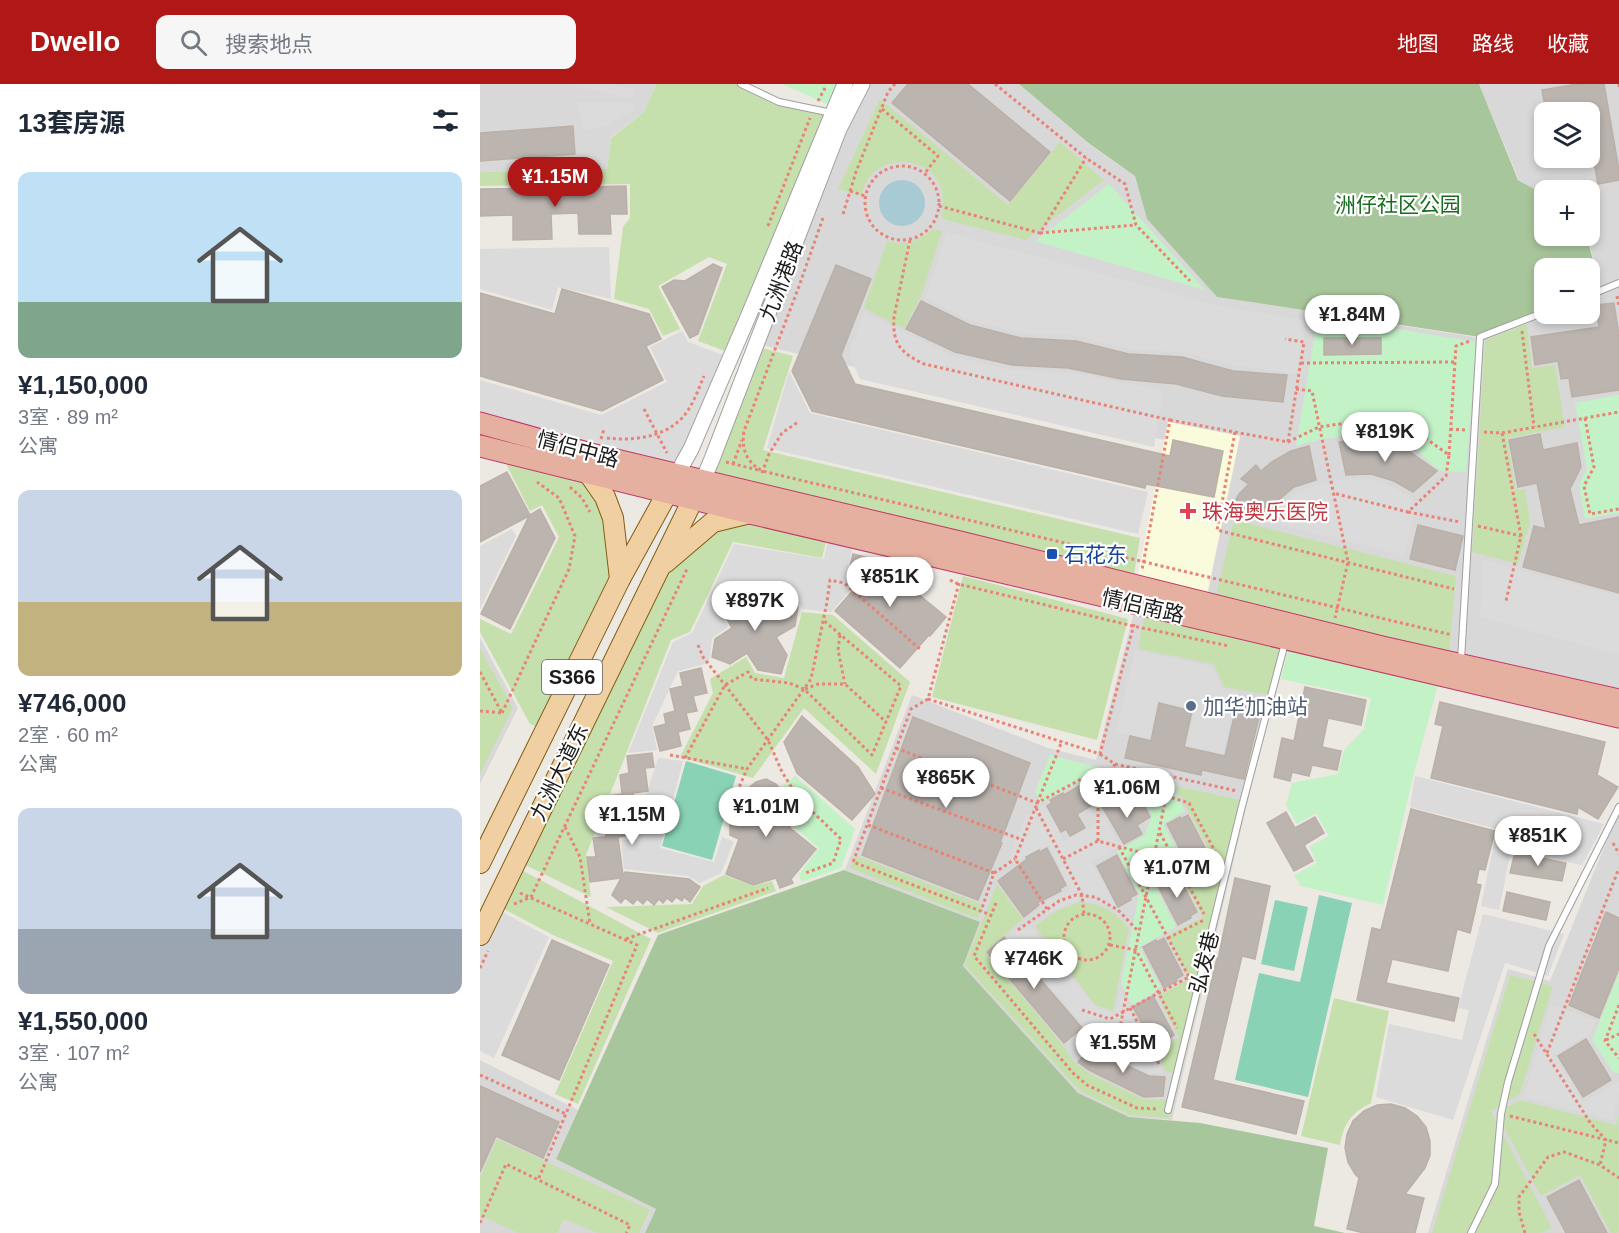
<!DOCTYPE html>
<html lang="zh">
<meta charset="utf-8">
<style>
:root{--surface:#fff;--page:#f6f6f7;--text:#1f2937;--muted:#747a83;--accent:#af1817}
body{margin:0;font-family:Arial,"Noto Sans SC",sans-serif;background:var(--page);color:var(--text);height:100vh;display:flex;flex-direction:column;font-size:22px;white-space:nowrap}
*{box-sizing:border-box;margin:0}
p{font-size:20px;color:var(--muted)}
.icon{flex:none;width:33px;height:33px;fill:none;stroke:currentColor;stroke-width:2;stroke-linecap:round;stroke-linejoin:round}
.map{position:relative;flex:1;overflow:hidden}
.drawer{display:flex;flex-direction:column;background:var(--surface);width:480px}
.drawer>*{flex:none}
.buttons{position:absolute;left:1054px;top:18px;display:grid;gap:12px}
.buttons a{display:grid;place-items:center;width:66px;height:66px;border-radius:12px;background:var(--surface);box-shadow:0 3px 9px #0003;font-size:30px}
.price{position:absolute;translate:-50% -51px;padding:0 14px;border-radius:21px;background:#fff;color:#222;font-size:20px;line-height:39px;filter:drop-shadow(0 2px 3px #0008)}
.price::after{content:'';position:absolute;left:50%;top:36px;width:18px;height:14px;margin-left:-9px;background:inherit;clip-path:polygon(0 0,100% 0,50% 100%)}
.price.active{background:var(--accent);color:#fff}
ul{padding:0;list-style:none}
li{display:grid;align-content:center;gap:12px;height:318px;padding:0 18px}
li span{display:grid;place-items:center;height:186px;border-radius:12px;color:#555}
li>.icon{margin-inline-start:auto}
span .icon{width:108px;height:108px;fill:#fffc;stroke-width:1}
li b{font-size:26px}
h2{display:flex;justify-content:space-between;align-items:center;height:72px;padding:0 18px;font-size:26px}
header{display:flex;align-items:center;gap:36px;box-sizing:border-box;height:84px;padding:0 30px;background:var(--accent);color:#fff}
header strong{font-size:28px}
nav{display:flex;gap:33px;margin-inline-start:auto;font-size:21px}
.search{width:420px;height:54px;background:var(--page);display:flex;align-items:center;gap:15px;box-sizing:border-box;padding:0 21px;border-radius:12px;color:var(--muted);font-size:22px}
main{display:flex;flex:1;min-height:0}
.map>svg:first-child{display:block}
.residential{fill:#d9d8d8;fill-rule:evenodd}
.education{fill:#fafadc}
.grass{fill:#c6e0ad}
.forest{fill:#a8c69b}
.park{fill:#c3f2c7}
.pitch{fill:#89d2b6}
.parking{fill:#dbdbdb}
.water{fill:#a7cad4}
.building{fill:#bbb4af;stroke:#bbb0a6;stroke-width:1.5}
.lines{fill:none;stroke-linecap:round;stroke-linejoin:round}
.service-casing{stroke:#9f9f9f;stroke-width:8}
.tertiary-casing{stroke:#9f9f9f;stroke-width:17}
.primary-casing{stroke:#815d11;stroke-width:22}
.trunk-casing{stroke:#c13866;stroke-width:23}
.path{stroke:#e88376;stroke-width:3;stroke-dasharray:3 3;stroke-linecap:butt}
.service{stroke:#fff;stroke-width:6}
.tertiary{stroke:#fff;stroke-width:15}
.primary{stroke:#f0cfa3;stroke-width:20}
.trunk{stroke:#e6b0a1;stroke-width:21}
.health-dot{fill:#e0444e;stroke:#fff;stroke-width:2}
.transit-dot{fill:#1a4fb4;stroke:#fff;stroke-width:2}
.service-dot{fill:#5c6f8a;stroke:#fff;stroke-width:2}
.labels{text-anchor:middle;dominant-baseline:central;stroke-width:4.5;stroke-linejoin:round;paint-order:stroke}
.shield{fill:#fff;stroke:#5f5f5f;stroke-width:1.5}
.shield-label{font-size:20px;font-weight:bold;fill:#1b1b1b}
.park-label{font-size:21px;fill:#186b1f;stroke:#fff}
.street-label{font-size:21px;fill:#1b1b1b;stroke:#fff}
.health-label{font-size:21px;fill:#be3a42;stroke:#fff;text-anchor:start}
.transit-label{font-size:21px;fill:#164399;stroke:#fff;text-anchor:start}
.service-label{font-size:21px;fill:#4e5e75;stroke:#fff;text-anchor:start}
</style>
<header>
<strong>Dwello</strong>
<div class="search"><svg class="icon" aria-label="search" viewBox="0 0 24 24"><circle cx="10" cy="10" r="6"/><path d="M15 15l6 6"/></svg>搜索地点</div>
<nav><a>地图</a><a>路线</a><a>收藏</a></nav>
</header>
<main>
<section class="drawer">
<h2>13套房源<svg class="icon" aria-label="filters" viewBox="0 0 24 24"><path d="M4 7h16M4 17h16"/><circle cx="9" cy="7" r="2"/><circle cx="15" cy="17" r="2"/></svg></h2>
<ul>
<li><span style="background:linear-gradient(#bfe0f5 70%,#7fa58c 0)"><svg class="icon" aria-label="home" viewBox="0 0 24 24"><path d="M3 11l9-7 9 7M6 9v11h12V9"/></svg></span><div><b>¥1,150,000</b><p>3室 · 89 m²</p><p>公寓</p></div></li>
<li><span style="background:linear-gradient(#c9d6e8 60%,#c2b280 0)"><svg class="icon" aria-label="home" viewBox="0 0 24 24"><path d="M3 11l9-7 9 7M6 9v11h12V9"/></svg></span><div><b>¥746,000</b><p>2室 · 60 m²</p><p>公寓</p></div></li>
<li><span style="background:linear-gradient(#c9d6e8 65%,#9aa5b1 0)"><svg class="icon" aria-label="home" viewBox="0 0 24 24"><path d="M3 11l9-7 9 7M6 9v11h12V9"/></svg></span><div><b>¥1,550,000</b><p>3室 · 107 m²</p><p>公寓</p></div></li>
</ul>
</section>
<div class="map">
<svg width="1139" height="1149" viewBox="0 0 1139 1149">
<rect width="100%" height="100%" fill="#ece8e2"/>
<g class="residential">
<path d="M0,0H176L165,27L131,53L127,85L0,88Z"/>
<path d="M383,0H539L606,58L655,92L667,135L737,213L1001,254L1065,230H1110V211L1121,207L1108,152H1110V106H1065V111L1039,96L999,0H1139V610L726,519L760,352L688,338L684,356L277,260ZM1065,28H1110V74H1065Z"/>
<path d="M656,521L806,556L692,1036L649,1033L598,1009L483,882L500,838L365,786L432,611L568,664L616,676Z"/>
<path d="M0,554L38,624L0,700Z"/>
<path d="M1139,726V1149H948L1028,885L1070,897Z"/>
<path d="M0,976L98,1026L76,1075L176,1125L165,1149H0Z"/>
</g>
<path class="education" d="M688,338L760,352L725,519L656,501Z"/>
<g class="grass">
<path d="M176,0H257L299,21L348,32L248,268L218,257L247,180L229,173L178,202L200,245L183,252L169,225L134,215L143,143L150,134V100L0,102V88L127,85L131,54L165,27Z"/>
<path d="M400,15L528,121L580,58L624,96L546,156L462,135C463,122 464,109 458,97C446,76 413,72 395,87C387,93 384,103 381,112L358,105Z"/>
<path d="M453,145L462,147L442,210L424,245L384,224L407,157C428,162 436,158 453,145Z"/>
<path d="M1047,240L1052,284L1075,281L1085,343L1027,354L1036,406L1045,405L1050,439L1038,480L992,468L1005,256Z"/>
<path d="M278,263L313,272L283,366L660,454L653,496L227,394Z"/>
<path d="M22,372L106,393L128,438L134,495L61,645L50,640L0,548V535L31,550L79,453L62,421L50,427Z"/>
<path d="M271,434L347,453L342,474L253,458L210,548L191,556L106,771L111,813L39,778L181,487L236,441Z"/>
<path d="M754,436L976,492L969,570L735,515Z"/>
<path d="M483,492L648,535L617,656L452,613Z"/>
<path d="M665,526L801,559L789,611L744,603L734,580L658,565Z"/>
<path d="M322,528L353,531L430,598L396,690L324,624L273,694L200,673L233,609L230,595L266,573L275,589L304,594Z"/>
<path d="M0,564L33,624L0,690Z"/>
<path d="M695,702L766,717L701,990L686,988L676,966L699,954L678,912L709,895L687,852L723,833L699,788L732,771Z"/>
<path d="M375,771L503,821L498,835L370,784Z"/>
<path d="M38,784L171,855L98,1020L75,1010L133,877L73,851L20,823Z"/>
<path d="M244,791L273,802L292,797L296,807L178,849L126,823L212,820L223,802Z"/>
<path d="M517,800L543,835L505,868L582,960L595,979L610,990L665,1016L694,1015L691,1034L650,1031L600,1007L485,881Z"/>
<path d="M600,818C626,822 630,825 649,844L633,927L615,921L555,842L578,826Z"/>
<path d="M1030,891L1073,902L1040,1010L1011,1027L1072,1144L1062,1149H952Z"/>
<path d="M854,914L909,927L891,1019C871,1029 864,1039 860,1061L821,1052Z"/>
<path d="M1040,1016L1136,1041L1139,1031V1149H1131L1100,1091L1061,1112L1016,1029Z"/>
<path d="M17,1055L170,1126L159,1149H118L84,1135L77,1149H38L0,1131V1094Z"/>
</g>
<g class="forest">
<path d="M539,0H999L1038,96L1065,111V152H1107L1120,206L1110,210V184H1065V228L1000,253L737,213L667,135L655,92L607,58Z"/>
<path d="M364,786L500,838L483,882L598,1009L649,1033L720,1039L848,1064L834,1142L865,1149H165L176,1125L76,1075L178,851Z"/>
</g>
<g class="park">
<path d="M302,0H360L351,22Z"/>
<path d="M629,100L725,206L555,157Z"/>
<path d="M838,232L996,258L986,388C979,387 970,388 963,387C952,384 941,367 930,362C896,346 851,351 816,362Z"/>
<path d="M1139,311V429L1105,435L1099,401L1107,384L1095,319Z"/>
<path d="M809,562L959,597L934,689L903,821L821,802L814,791L837,779L829,763L849,752L836,729L817,740L806,721L812,699L858,690L864,666L884,645L891,614L801,595Z"/>
<path d="M570,671L693,703L705,727L683,740L705,781L673,798L696,843L659,863L681,904L652,921L641,899L659,810L637,767L664,752L672,731L661,712L639,713L615,726L599,698L561,719L555,708Z"/>
<path d="M315,692L375,745L361,784L321,798L319,790L339,764L313,742L312,720L303,703Z"/>
<path d="M1139,889V989L1133,988L1112,956Z"/>
</g>
<g class="pitch">
<path d="M206,677L256,692L232,776L182,762Z"/>
<path d="M839,811L872,819L828,1013L755,996L779,889L820,898Z"/>
<path d="M795,816L828,823L814,887L781,880Z"/>
</g>
<g class="parking">
<path d="M87,0H129L155,6L152,15Z"/>
<path d="M97,18L154,19L155,25L126,41L104,47Z"/>
<path d="M466,148L737,221L826,236L816,290L752,281L703,268L648,265L595,251L541,249L490,236L446,214Z"/>
<path d="M129,163L131,215L78,203L72,226L0,205V165Z"/>
<path d="M384,228L472,272L529,286L591,289L683,306L674,363L380,295L369,270Z"/>
<path d="M202,247L208,258L246,272L195,386L0,334V296L121,331L187,298L170,263Z"/>
<path d="M309,287L330,329L668,408L658,450L287,364Z"/>
<path d="M868,395H890L913,403L931,414L935,425L924,471L789,438L797,425L815,410L837,401Z"/>
<path d="M32,445L36,452L0,525V462Z"/>
<path d="M349,451L374,457L367,487L378,497L351,528L322,525L318,520L298,514L280,524L270,509L247,503L240,528L248,543L232,554L229,579L198,587L172,642L177,666L148,669L193,558L212,549L254,460L344,475Z"/>
<path d="M1003,476L1139,512V568L1135,570L1000,533Z"/>
<path d="M655,566L733,583L743,606L757,608L743,671L707,661L714,625L678,617L669,654L636,648Z"/>
<path d="M178,674L203,677L180,764L234,778L242,753L254,758L241,789L220,799L208,792L144,785L141,756L152,755Z"/>
<path d="M935,692L1124,740L1102,781L1031,766L1019,826L1001,822L1017,745L930,723Z"/>
<path d="M564,721L584,757L625,734L640,762L612,778L635,822L600,816L576,825L566,831L562,820L590,805L568,760L527,782L546,731Z"/>
<path d="M18,826L69,853L14,974L0,967V863Z"/>
<path d="M1003,830L1084,850L1068,892L1025,879L973,1036L896,1013L909,940L982,956L989,926L978,924Z"/>
<path d="M552,843L616,924L635,931L640,906L683,988L670,990L623,968L614,960L603,947L605,944L527,851Z"/>
<path d="M1071,920L1116,937L1111,949L1074,971L1103,1019L1139,997V1009L1132,1036L1044,1013Z"/>
</g>
<circle class="water" cx="422" cy="119" r="23"/>
<g class="building">
<path d="M428,0H488L570,68L530,117L412,19Z"/>
<path d="M1097,0H1124L1139,86V96L1118,100L1111,61H1110V28H1066L1062,6Z"/>
<path d="M93,42L95,70L0,77V49Z"/>
<path d="M146,102L147,130H130L131,150H99L98,129L71,130L72,155L33,156V131L0,132V105Z"/>
<path d="M233,180L242,184L218,250L210,254L182,203L194,196L205,197Z"/>
<path d="M356,181L391,195L361,271L375,300L690,372L693,356L743,367L734,413L666,400L665,404L332,327L312,287Z"/>
<path d="M82,205L169,230L181,255L166,262L183,296L122,327L0,292V209L75,230Z"/>
<path d="M441,217L490,241L541,254L596,257L649,270L702,273L753,287L807,291L803,318L742,312L696,300L641,295L588,284L532,281L475,268L426,245Z"/>
<path d="M1134,219L1139,252V306L1092,313L1089,294L1081,295L1078,277L1055,281L1051,253L1119,243L1116,221Z"/>
<path d="M844,254H901V270L844,271Z"/>
<path d="M1060,350L1063,366L1097,359L1101,383L1090,405L1099,441L1139,433V509L1043,483L1054,442L1066,445L1057,399L1038,403L1029,356Z"/>
<path d="M885,355L908,359L930,368L957,387L933,408L914,397L891,390L866,391L859,358Z"/>
<path d="M829,362L836,396L814,403L794,420L784,436L752,423L759,410L769,400L761,395L776,381L781,387L793,377L811,367Z"/>
<path d="M27,388L50,431L60,425L75,454L30,545L1,530L49,432L0,458V402Z"/>
<path d="M938,441L983,452L975,486L930,475Z"/>
<path d="M373,470L442,487L437,509L466,533L450,552L449,551L420,584L355,527L382,496L369,486Z"/>
<path d="M249,505L269,510L279,527L298,516L318,523L315,542L296,553L307,571L301,590L278,586L267,569L250,580L232,573L235,555L252,544L242,527Z"/>
<path d="M221,584L227,609L213,612L217,627L206,629L210,645L198,648L201,662L180,667L174,643L186,640L184,630L195,627L190,605L203,602L200,589Z"/>
<path d="M825,603L886,616L881,641L848,634L842,663L861,667L857,686L832,681L829,692L812,688L810,697L794,693L802,654L814,657Z"/>
<path d="M960,618L1125,658L1117,691L1138,703L1118,735L1098,723L1097,730L951,694L963,642L955,640Z"/>
<path d="M679,619L712,627L704,663L745,672L757,620L781,625L764,695L722,686L721,691L645,674L650,652L671,657Z"/>
<path d="M322,632L378,683L395,710L372,736L317,689L304,658Z"/>
<path d="M433,633L550,679L520,759H522L498,816L382,771Z"/>
<path d="M172,669L174,683L165,684L168,707L153,709L157,742L150,743L151,751L138,753L143,791L145,788L209,795L220,803L210,818L204,813L202,817L196,813L192,818L187,814L183,819L179,815L174,821L167,815L163,820L157,815L153,820L145,814L141,819L132,811L141,794L110,798L107,773H116L113,754L126,753L123,730L130,729L128,712L142,710L140,691L149,689L147,672Z"/>
<path d="M286,695L296,700L304,710L310,721V744L336,765L311,795L313,799L300,804L296,794L273,801L246,790L259,755L250,751V741L253,728L259,717L266,706L276,698Z"/>
<path d="M599,702L611,722L597,730L605,744L590,752L586,745L581,748L567,722L572,719L570,716L583,709L584,711Z"/>
<path d="M660,714L670,733L657,741L662,750L644,760L623,724L639,715L643,724Z"/>
<path d="M931,725L1015,747L1005,786L999,785L996,800L1001,801L990,849L977,845L968,887L912,875L906,899L979,914L974,937L877,916L892,844L901,846Z"/>
<path d="M806,728L815,744L835,733L844,749L824,761L833,777L814,787L787,739Z"/>
<path d="M708,731L727,768L720,772L721,774L708,781L687,740L700,733L701,735Z"/>
<path d="M567,764L586,801L580,805L581,807L557,819L559,821L544,833L518,797L547,775L546,773L559,766L560,768Z"/>
<path d="M1035,768L1086,779L1082,797L1030,789Z"/>
<path d="M637,771L657,810L650,814L651,816L638,823L617,782Z"/>
<path d="M697,789L717,828L710,832L711,834L698,841L677,800Z"/>
<path d="M755,794L790,802L775,875L762,872L733,996L824,1017L816,1050L702,1023L737,874L738,875Z"/>
<path d="M1027,808L1070,818L1066,836L1023,827Z"/>
<path d="M1126,828L1139,834V884L1119,934L1089,921Z"/>
<path d="M524,853L602,944L584,959L507,868Z"/>
<path d="M684,854L703,891L696,895L697,897L684,904L663,863L676,856L677,858Z"/>
<path d="M72,856L129,881L79,996L22,971Z"/>
<path d="M673,912L694,951L687,955L688,957L675,964L653,923Z"/>
<path d="M1106,955L1131,996L1103,1013L1078,972Z"/>
<path d="M612,961L622,970L669,992L685,993L683,1012L664,1013L609,986L598,978Z"/>
<path d="M0,1002L79,1038L63,1074L16,1052L0,1088Z"/>
<path d="M911,1020L925,1024L937,1032L946,1043L950,1057V1071L945,1084L925,1110L944,1114L935,1149H884L867,1145L879,1094L875,1090L868,1078L865,1064L867,1050L873,1037L884,1027L897,1021Z"/>
<path d="M1099,1096L1127,1149H1086L1067,1113Z"/>
</g>
<g class="lines">
<g class="service-casing">
<g id="service">
<path d="M261,0L299,18L352,29"/>
<path d="M1110,211L1139,199"/>
<path d="M981,576L1000,253L1065,228"/>
<path d="M688,1026L761,726L805,559"/>
<path d="M991,1149L1015,1100L1021,1030L1028,998L1069,862L1139,723"/>
</g>
</g>
<g class="tertiary-casing">
<g id="tertiary">
<path d="M197,390L211,365L268,233L365,0"/>
<path d="M223,396L232,375L359,45L382,0"/>
</g>
</g>
<g class="primary-casing">
<g id="primary">
<path d="M109,390L125,413L133,434L140,495"/>
<path d="M185,479L233,438L270,429"/>
<path d="M0,779L140,495L195,395"/>
<path d="M0,851L220,401"/>
</g>
</g>
<g class="trunk-casing">
<g id="trunk">
<path d="M0,339L115,371L484,459L902,563L1139,616"/>
<path d="M0,362L270,429L1139,633"/>
</g>
</g>
<g class="path">
<path d="M515,0L606,74L645,100L656,141L710,197"/>
<path d="M1139,0V3"/>
<path d="M338,17L345,4"/>
<path d="M402,25L458,72L445,89"/>
<circle cx="422" cy="119" r="37"/>
<path d="M370,107L385,112"/>
<path d="M459,122L560,149L606,74"/>
<path d="M363,130L376,88L408,8L415,0"/>
<path d="M343,134L318,205L264,347C261,366 267,378 282,387L972,551"/>
<path d="M288,142L330,34"/>
<path d="M560,149L656,141"/>
<path d="M430,156L414,233C412,260 421,269 444,280L690,336L662,486"/>
<path d="M1137,212L1139,222"/>
<path d="M1042,247L1054,343"/>
<path d="M821,279L975,278"/>
<path d="M816,305L832,307L868,478L855,534"/>
<path d="M164,325L187,369"/>
<path d="M1105,334L1114,383L1104,402L1110,430L1139,425"/>
<path d="M690,336L808,358L824,258L805,255"/>
<path d="M970,345L985,346"/>
<path d="M755,348L737,446L974,505"/>
<path d="M1004,348L1022,349L1041,452L1026,517"/>
<path d="M1022,349L1139,328"/>
<path d="M127,354C152,357 183,354 202,334C213,322 218,306 224,292"/>
<path d="M121,355L124,345"/>
<path d="M808,358L839,343L880,337L911,342L938,349L969,371L966,392L928,428L853,409"/>
<path d="M969,371L976,262L990,257"/>
<path d="M246,378L278,386"/>
<path d="M253,380L262,356"/>
<path d="M282,389L289,370L302,349L318,338"/>
<path d="M90,403L102,414L110,428"/>
<path d="M928,428L980,438"/>
<path d="M998,442L1041,452"/>
<path d="M470,496L478,500L653,542L749,562"/>
<path d="M479,499L448,615L620,670L654,540"/>
<path d="M360,551L358,566L365,600"/>
<path d="M218,561L223,573L288,656L302,688L319,715L361,755L353,779L325,789"/>
<path d="M0,588L22,629"/>
<path d="M325,605L338,600H365L406,638"/>
<path d="M448,615L431,625L373,778L511,831"/>
<path d="M0,627L22,629"/>
<path d="M22,629L89,485L95,452L79,414L57,398"/>
<path d="M416,664L557,719L605,693L618,716"/>
<path d="M620,670L635,680L757,707"/>
<path d="M190,671L267,685"/>
<path d="M205,674L245,601L268,588L272,595L309,599L324,605L392,671L421,602L343,536"/>
<path d="M401,704L543,756"/>
<path d="M257,708L267,685L331,595L347,518L350,496L364,499L440,565"/>
<path d="M686,712L709,719L737,771"/>
<path d="M556,724L602,811L604,830"/>
<path d="M388,741L514,789L501,827"/>
<path d="M85,743L100,773L110,840"/>
<path d="M680,749L724,830"/>
<path d="M618,757V716L635,680"/>
<path d="M1133,759L1139,770"/>
<path d="M639,763L709,893"/>
<path d="M583,775L618,757L674,772"/>
<path d="M514,789L535,775"/>
<path d="M702,789L738,771"/>
<path d="M669,797L698,781"/>
<path d="M40,809L157,861L58,1096"/>
<path d="M516,819L494,872L593,989L607,1001L657,1024L677,1025"/>
<path d="M34,820L51,813L208,483"/>
<path d="M567,825L535,775L582,657"/>
<circle cx="607" cy="853" r="23"/>
<path d="M538,846L579,817L596,811L615,813L638,826L659,848"/>
<path d="M688,854L724,836"/>
<path d="M146,855L288,804"/>
<path d="M630,861L656,866L697,944"/>
<path d="M0,884L8,867"/>
<path d="M570,886L590,871"/>
<path d="M1139,921L1125,957L1139,974"/>
<path d="M650,924L679,980"/>
<path d="M602,926L630,935L709,893"/>
<path d="M1054,950L1111,1040L1126,1056L1120,1081"/>
<path d="M1126,956L1139,950"/>
<path d="M636,964L690,692"/>
<path d="M1067,969L1139,784"/>
<path d="M0,991L86,1030"/>
<path d="M1030,1032L1139,1059"/>
<path d="M0,1139L26,1080L150,1141L146,1149"/>
<path d="M1045,1149L1039,1128V1113L1068,1073L1084,1068L1120,1081L1139,1094"/>
</g>
<use href="#service" class="service"/>
<use href="#tertiary" class="tertiary"/>
<use href="#primary" class="primary"/>
<use href="#trunk" class="trunk"/>
</g>
<path class="health-dot" d="M705 418h6v6h6v6h-6v6h-6v-6h-6v-6h6z"/>
<rect class="transit-dot" x="566" y="464" width="12" height="12" rx="3"/>
<circle class="service-dot" cx="711" cy="622" r="6"/>
<g class="labels">
<rect class="shield" x="62" y="576" width="60" height="34" rx="4.5"/>
<g class="shield-label">
<text x="92" y="593">S366</text>
</g>
<g class="park-label">
<text x="918" y="120">洲仔社区公园</text>
</g>
<g class="street-label">
<text transform="translate(301 197) rotate(-69)">九洲港路</text>
<text transform="translate(98 365) rotate(15)">情侣中路</text>
<text transform="translate(663 522) rotate(13)">情侣南路</text>
<text transform="translate(79 688) rotate(-64)">九洲大道东</text>
<text transform="translate(724 878) rotate(-76)">弘发巷</text>
</g>
<g class="health-label">
<text x="722" y="427">珠海奥乐医院</text>
</g>
<g class="transit-label">
<text x="584" y="470">石花东</text>
</g>
<g class="service-label">
<text x="723" y="622">加华加油站</text>
</g>
</g>
</svg>
<div class="buttons">
<a><svg class="icon" aria-label="layers" viewBox="0 0 24 24"><path d="M12 4l9 5-9 5-9-5zM3 14l9 5 9-5"/></svg></a>
<a>+</a>
<a>−</a>
</div>
<b class="price active" style="left:75px;top:124px">¥1.15M</b>
<b class="price" style="left:872px;top:262px">¥1.84M</b>
<b class="price" style="left:905px;top:379px">¥819K</b>
<b class="price" style="left:410px;top:524px">¥851K</b>
<b class="price" style="left:275px;top:548px">¥897K</b>
<b class="price" style="left:466px;top:725px">¥865K</b>
<b class="price" style="left:647px;top:735px">¥1.06M</b>
<b class="price" style="left:286px;top:754px">¥1.01M</b>
<b class="price" style="left:152px;top:762px">¥1.15M</b>
<b class="price" style="left:1058px;top:783px">¥851K</b>
<b class="price" style="left:697px;top:815px">¥1.07M</b>
<b class="price" style="left:554px;top:906px">¥746K</b>
<b class="price" style="left:643px;top:990px">¥1.55M</b>
</div>
</main>
